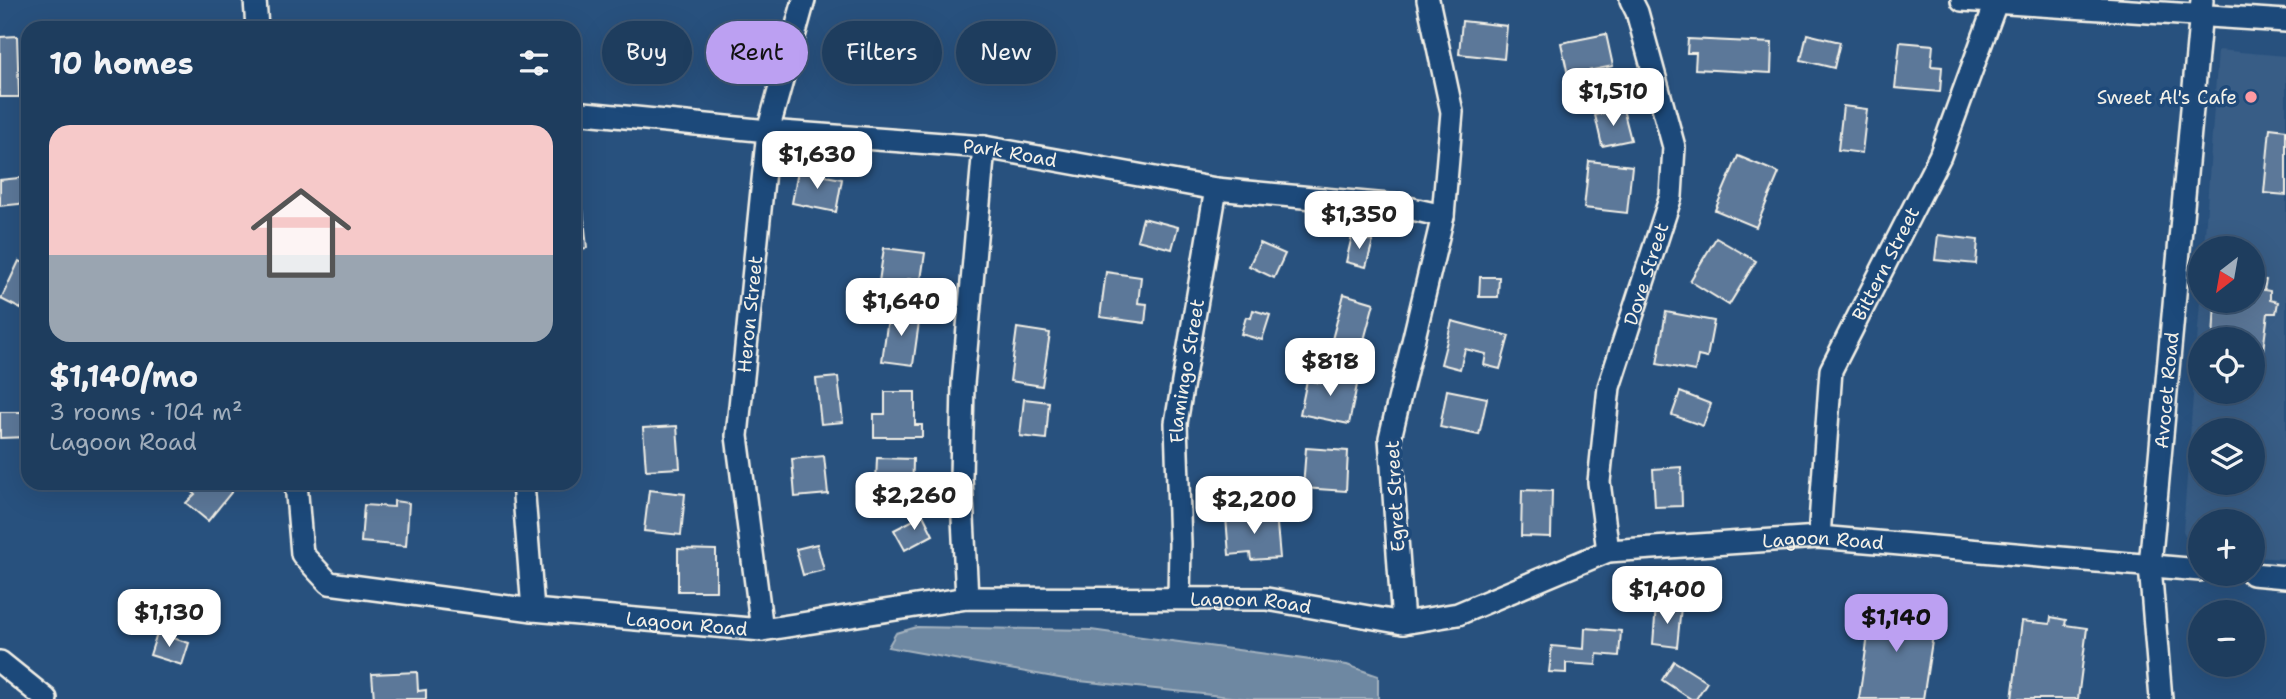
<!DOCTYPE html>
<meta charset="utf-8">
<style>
:root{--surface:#1e3d5e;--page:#264464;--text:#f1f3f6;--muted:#a1aebc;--line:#3c5673;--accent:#bca0f2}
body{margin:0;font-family:"Shantell Sans",sans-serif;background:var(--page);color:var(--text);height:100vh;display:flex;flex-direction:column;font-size:26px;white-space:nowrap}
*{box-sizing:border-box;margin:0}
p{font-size:23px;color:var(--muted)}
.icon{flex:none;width:38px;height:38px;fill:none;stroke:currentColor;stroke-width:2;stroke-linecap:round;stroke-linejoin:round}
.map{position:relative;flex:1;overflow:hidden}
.sheet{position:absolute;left:21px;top:21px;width:560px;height:469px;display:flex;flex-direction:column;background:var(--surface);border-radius:21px;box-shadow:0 7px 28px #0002,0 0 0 2px var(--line)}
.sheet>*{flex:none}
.top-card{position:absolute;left:602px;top:21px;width:665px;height:63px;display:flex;gap:14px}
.needle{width:46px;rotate:211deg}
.buttons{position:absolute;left:2188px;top:236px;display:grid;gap:14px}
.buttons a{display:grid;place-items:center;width:77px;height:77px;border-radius:50%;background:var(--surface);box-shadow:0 7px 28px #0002,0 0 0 2px var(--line);font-size:35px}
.price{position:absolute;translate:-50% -60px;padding:0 16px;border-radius:14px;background:#fff;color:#222;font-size:23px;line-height:46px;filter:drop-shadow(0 2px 4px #0008)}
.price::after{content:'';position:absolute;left:50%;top:42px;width:21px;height:16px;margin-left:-10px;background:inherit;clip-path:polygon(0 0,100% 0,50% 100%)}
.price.selected{background:var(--accent);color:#111}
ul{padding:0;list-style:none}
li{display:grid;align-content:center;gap:14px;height:371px;padding:0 28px}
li+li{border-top:2px solid var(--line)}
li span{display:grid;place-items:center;height:217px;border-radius:21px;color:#555}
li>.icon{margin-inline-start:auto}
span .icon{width:126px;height:126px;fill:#fffc;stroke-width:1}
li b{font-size:30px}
h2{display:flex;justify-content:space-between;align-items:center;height:84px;padding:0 28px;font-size:30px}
.tag{padding:0 24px;border-radius:32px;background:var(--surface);box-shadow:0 7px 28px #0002,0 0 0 2px var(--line);font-size:24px;line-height:63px}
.tag.selected{background:var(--accent);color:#111}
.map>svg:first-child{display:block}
.built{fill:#375d86;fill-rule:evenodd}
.water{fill:#6e88a2;stroke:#a4b2be;stroke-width:2}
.building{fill:#5b7899;stroke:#f4f1e8;stroke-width:2}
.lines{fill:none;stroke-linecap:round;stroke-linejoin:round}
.minor-casing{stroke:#f4f1e8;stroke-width:26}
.minor{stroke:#1f4a7a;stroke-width:21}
.poi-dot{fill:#ff9aa2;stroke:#1f4a7a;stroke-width:2.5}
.labels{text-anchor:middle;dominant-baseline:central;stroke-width:7;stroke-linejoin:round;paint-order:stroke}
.poi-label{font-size:19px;fill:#f4f1e8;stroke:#1f4a7a;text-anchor:end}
.street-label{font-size:19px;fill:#f4f1e8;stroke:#1f4a7a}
</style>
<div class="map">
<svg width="2286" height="699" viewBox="0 0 2286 699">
<rect width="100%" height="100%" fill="#28517e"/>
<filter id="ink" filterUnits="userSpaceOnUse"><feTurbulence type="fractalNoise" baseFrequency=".0143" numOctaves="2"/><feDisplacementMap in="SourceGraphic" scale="14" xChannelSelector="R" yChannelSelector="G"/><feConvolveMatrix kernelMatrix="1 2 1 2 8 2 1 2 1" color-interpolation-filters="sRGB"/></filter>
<g filter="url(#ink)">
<path class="built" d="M2218,50L2286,56V559L2252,557V522H2200V553H2194L2183,531L2200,301H2252V248H2204ZM2200,340H2252V392H2200ZM2200,430H2252V483H2200Z"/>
<path class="water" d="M917,627L1091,630L1347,665L1378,676V699H1250L1070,680L888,647L896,633Z"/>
<g class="building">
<path d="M1462,21L1507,26L1504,59L1459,54Z"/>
<path d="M1606,34L1613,66L1568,75L1561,43Z"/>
<path d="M1807,34L1840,42L1834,68L1801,60Z"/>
<path d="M17,36L19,97H0V37Z"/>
<path d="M1688,39L1772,43L1771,73L1695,69L1696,53H1687Z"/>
<path d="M1900,42L1933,45L1931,66L1942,67L1940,92L1895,88Z"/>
<path d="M1843,106L1867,109L1862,153L1838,150Z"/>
<path d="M1623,109L1631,140L1602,146L1595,115Z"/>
<path d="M2270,128L2286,130V195L2264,193Z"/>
<path d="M1738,156L1779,173L1756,227L1715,210Z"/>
<path d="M1589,161L1632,166L1627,213L1584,208Z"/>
<path d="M798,171L842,179L836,212L792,203Z"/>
<path d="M28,177V203L0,206V180Z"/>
<path d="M574,209H583L587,248L574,250Z"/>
<path d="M1143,218L1178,227L1172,249L1137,240Z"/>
<path d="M1938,235L1978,240L1976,264L1935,260Z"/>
<path d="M1352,236L1373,241L1366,267L1346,262Z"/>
<path d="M1716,238L1756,261L1729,305L1690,281Z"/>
<path d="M1260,243L1285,254L1274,278L1249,266Z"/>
<path d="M884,248L925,253L921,280L908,279L905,298L877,295Z"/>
<path d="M19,261L28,266V301L25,299L21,309L1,299Z"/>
<path d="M1106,272L1141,277L1138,303L1147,304L1145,323L1100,317Z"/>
<path d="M1480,277H1499L1498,297H1479Z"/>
<path d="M2252,278L2266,280L2264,290L2270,291V300L2278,302L2276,313H2268L2262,358L2252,357V340H2213L2215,301H2252Z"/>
<path d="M1344,294L1374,303L1360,355L1330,347Z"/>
<path d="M1253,310L1270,315L1262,340L1241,334L1246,317L1251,318Z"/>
<path d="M889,311L920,315L913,365L882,361Z"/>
<path d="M1666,312L1714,321L1707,358L1698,356L1695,371L1657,364Z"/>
<path d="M1452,321L1509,336L1500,369L1484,365L1486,354L1465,349L1460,369L1441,364Z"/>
<path d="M1017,328L1050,333L1042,386L1010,381Z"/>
<path d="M1322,372L1358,380L1349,424L1300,414L1307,380L1320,383Z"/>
<path d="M838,377L843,422L821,424L816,379Z"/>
<path d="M1447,390L1487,398L1479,435L1440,427Z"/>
<path d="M885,392H915V425H922V437H874V414H885Z"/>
<path d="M1680,392L1711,404L1703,426L1672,415Z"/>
<path d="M1024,399L1049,402L1046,439L1020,436Z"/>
<path d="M0,412H28V437L0,438Z"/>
<path d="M677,426L680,468L646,470L643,428Z"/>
<path d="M1306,448L1348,451L1346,491L1303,488Z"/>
<path d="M824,456L828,494L795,497L792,459Z"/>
<path d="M877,458L913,459L912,504L886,503L887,483L876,482Z"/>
<path d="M1681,467L1682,506L1655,507L1653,469Z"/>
<path d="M182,483H227L234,489L208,521L186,503L195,494Z"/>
<path d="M649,490L685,494L681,535L644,531Z"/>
<path d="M1522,490L1552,491L1551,537L1521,536Z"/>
<path d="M394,501L409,503L406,546L361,542L364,505L394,507Z"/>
<path d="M1276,513L1280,558L1251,560L1250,553L1229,555L1226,517Z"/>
<path d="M923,515L933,535L905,550L894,530Z"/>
<path d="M817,544L824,570L803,575L796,549Z"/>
<path d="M678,549L716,550V591H678Z"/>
<path d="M1887,604L1929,610L1925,634L1933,635L1923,699H1859L1872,607L1887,609Z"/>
<path d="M1656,605L1681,607L1677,647L1653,644Z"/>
<path d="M2051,617L2066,620L2065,625L2087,628L2078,699H2012L2022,621L2050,624Z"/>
<path d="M1585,628L1621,631L1619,656L1597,654L1596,665L1566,663V673L1549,672L1552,646L1584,649Z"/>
<path d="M157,633L189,643L182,665L150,655Z"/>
<path d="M1674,661L1707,682L1696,699H1691L1662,680Z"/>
<path d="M417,672L418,691L426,690V699H374L372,674Z"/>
</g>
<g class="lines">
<g class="minor-casing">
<g id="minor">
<path d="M255,0L257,28"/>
<path d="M1962,0L2286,21"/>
<path id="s1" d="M574,112L768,131L984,147L1216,189L1399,206L1443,216"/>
<path id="s2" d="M296,483L302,554L329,583L533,610L762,630L967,598L1267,599L1403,623L1458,614L1608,551L1819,537L2200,570"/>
<path d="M523,483L533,610"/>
<path id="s3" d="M1819,537L1831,370L1940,156L1997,0"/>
<path id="s4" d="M1608,551L1599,482L1609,387L1671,196L1674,147L1637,12L1631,0"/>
<path d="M2252,574L2286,577"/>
<path d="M967,598L961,478L963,384L984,147"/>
<path id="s5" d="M1179,598L1180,544L1176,423L1216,189"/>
<path d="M1403,623L1390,438L1443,216L1452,112L1428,0"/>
<path id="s6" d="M762,630L737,436L768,131L804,0"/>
<path d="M0,662L46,699"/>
<path id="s7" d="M2161,699L2150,566L2202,0"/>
</g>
</g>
<use href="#minor" class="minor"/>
</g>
</g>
<circle class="poi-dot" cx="2251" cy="97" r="7"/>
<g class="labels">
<g class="poi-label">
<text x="2237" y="97">Sweet Al's Cafe</text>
</g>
<g class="street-label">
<text stroke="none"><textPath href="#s1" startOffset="438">Park Road</textPath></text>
<text stroke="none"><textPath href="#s3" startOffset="287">Bittern Street</textPath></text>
<text stroke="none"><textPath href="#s4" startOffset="284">Dove Street</textPath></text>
<text stroke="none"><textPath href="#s6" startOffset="318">Heron Street</textPath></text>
<text stroke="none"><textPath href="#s5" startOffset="228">Flamingo Street</textPath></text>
<text stroke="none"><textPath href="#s7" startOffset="310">Avocet Road</textPath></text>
<text transform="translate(1395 496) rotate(-93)">Egret Street</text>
<text stroke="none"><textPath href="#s2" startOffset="1626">Lagoon Road</textPath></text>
<text stroke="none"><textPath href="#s2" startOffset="1038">Lagoon Road</textPath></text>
<text stroke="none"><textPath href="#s2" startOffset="471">Lagoon Road</textPath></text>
</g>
</g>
</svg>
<div class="buttons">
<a><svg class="needle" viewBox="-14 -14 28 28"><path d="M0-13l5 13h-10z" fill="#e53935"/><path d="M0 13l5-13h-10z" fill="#a1aebc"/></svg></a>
<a><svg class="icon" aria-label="locate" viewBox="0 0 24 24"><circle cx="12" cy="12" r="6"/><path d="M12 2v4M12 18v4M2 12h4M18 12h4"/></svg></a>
<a><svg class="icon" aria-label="layers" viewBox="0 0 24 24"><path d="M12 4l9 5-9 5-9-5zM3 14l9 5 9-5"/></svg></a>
<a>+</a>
<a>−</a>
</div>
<b class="price" style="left:1613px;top:128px">$1,510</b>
<b class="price" style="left:817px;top:191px">$1,630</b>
<b class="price" style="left:1359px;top:251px">$1,350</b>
<b class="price" style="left:901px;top:338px">$1,640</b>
<b class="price" style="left:1330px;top:398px">$818</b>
<b class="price" style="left:914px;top:532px">$2,260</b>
<b class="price" style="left:1254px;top:536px">$2,200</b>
<b class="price" style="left:1667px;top:626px">$1,400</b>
<b class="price" style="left:169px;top:649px">$1,130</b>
<b class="price selected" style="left:1896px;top:654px">$1,140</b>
<div class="top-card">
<a class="tag">Buy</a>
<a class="tag selected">Rent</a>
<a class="tag">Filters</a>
<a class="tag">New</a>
</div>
<section class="sheet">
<h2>10 homes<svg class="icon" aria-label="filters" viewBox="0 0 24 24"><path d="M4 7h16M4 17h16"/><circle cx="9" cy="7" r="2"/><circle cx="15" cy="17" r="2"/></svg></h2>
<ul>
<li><span style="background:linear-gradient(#f6c9c9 60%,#9aa5b1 0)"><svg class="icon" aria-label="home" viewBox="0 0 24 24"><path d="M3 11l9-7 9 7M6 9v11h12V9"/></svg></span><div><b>$1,140/mo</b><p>3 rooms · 104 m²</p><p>Lagoon Road</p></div></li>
</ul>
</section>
</div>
